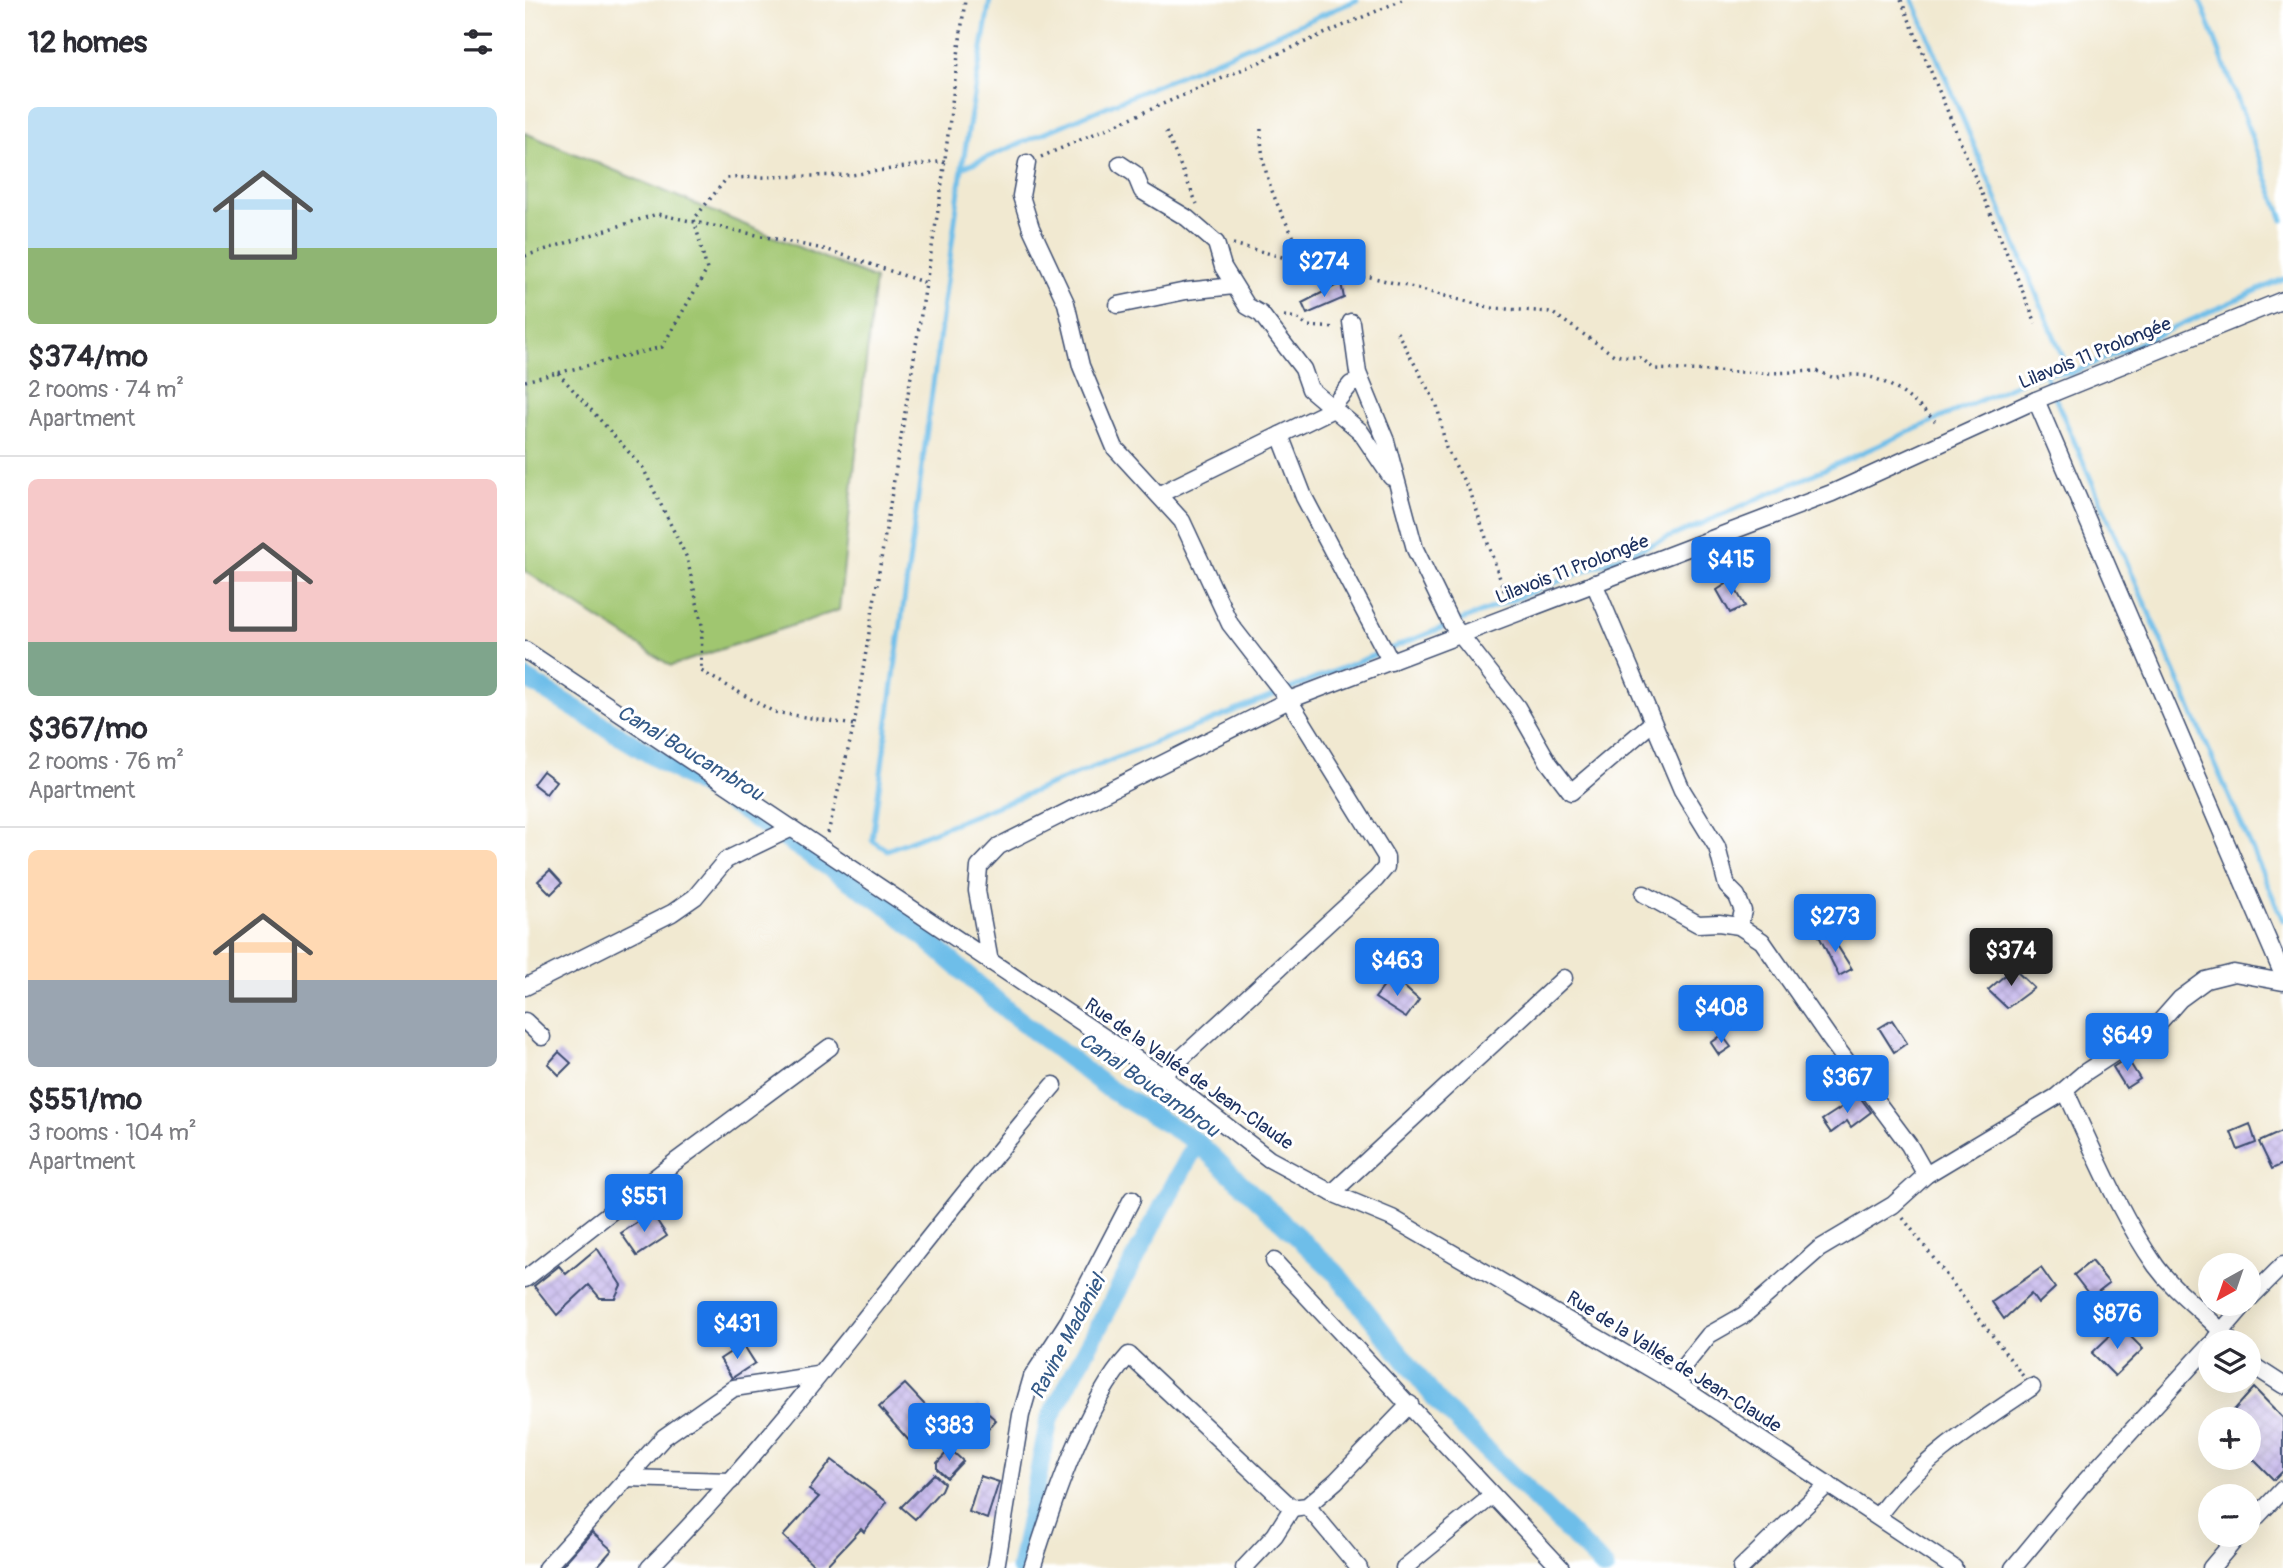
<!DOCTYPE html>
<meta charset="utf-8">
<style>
:root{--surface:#fff;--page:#f2f2f3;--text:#2b2b33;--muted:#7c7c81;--line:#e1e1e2;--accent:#1a73e8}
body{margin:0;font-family:Pangolin,sans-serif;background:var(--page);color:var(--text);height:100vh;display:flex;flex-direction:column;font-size:26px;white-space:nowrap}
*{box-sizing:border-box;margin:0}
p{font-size:23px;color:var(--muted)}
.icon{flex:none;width:38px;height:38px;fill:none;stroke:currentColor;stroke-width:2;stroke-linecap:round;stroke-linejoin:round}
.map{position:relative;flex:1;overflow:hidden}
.side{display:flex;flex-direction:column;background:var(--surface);width:525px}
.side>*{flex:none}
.needle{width:46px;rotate:220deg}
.fabs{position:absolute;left:1673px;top:1253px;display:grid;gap:14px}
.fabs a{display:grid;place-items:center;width:63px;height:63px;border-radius:50%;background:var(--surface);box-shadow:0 7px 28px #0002;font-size:35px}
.price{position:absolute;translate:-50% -60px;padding:0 16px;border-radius:7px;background:var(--accent);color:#fff;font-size:23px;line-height:46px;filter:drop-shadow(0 2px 4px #0008)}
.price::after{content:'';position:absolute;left:50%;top:42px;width:21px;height:16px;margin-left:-10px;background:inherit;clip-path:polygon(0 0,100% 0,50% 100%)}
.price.active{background:#222;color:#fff}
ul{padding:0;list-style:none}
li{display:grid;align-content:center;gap:14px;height:371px;padding:0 28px}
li+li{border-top:2px solid var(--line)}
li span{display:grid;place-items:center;height:217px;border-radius:10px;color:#555}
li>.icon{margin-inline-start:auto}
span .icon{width:126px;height:126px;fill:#fffc;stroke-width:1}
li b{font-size:30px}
h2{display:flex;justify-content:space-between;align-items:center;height:84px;padding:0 28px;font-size:30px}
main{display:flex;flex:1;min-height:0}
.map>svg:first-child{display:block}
.grass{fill:#a0c670;stroke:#5e7a67;stroke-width:2}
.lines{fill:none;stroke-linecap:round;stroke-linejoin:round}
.stream{stroke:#6ebee9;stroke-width:5}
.canal{stroke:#6ebee9;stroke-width:19}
.building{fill:url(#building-cross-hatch)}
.minor-casing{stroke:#3b4b6f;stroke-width:19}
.path{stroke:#3b4b6f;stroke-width:3.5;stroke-dasharray:2 5;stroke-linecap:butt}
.minor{stroke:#fff;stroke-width:16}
.labels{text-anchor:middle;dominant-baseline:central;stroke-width:6;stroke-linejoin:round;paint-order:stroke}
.street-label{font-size:19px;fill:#1b2f5e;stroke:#fff}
.water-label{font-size:21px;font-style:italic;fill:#345a88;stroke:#fff}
</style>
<main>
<section class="side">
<h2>12 homes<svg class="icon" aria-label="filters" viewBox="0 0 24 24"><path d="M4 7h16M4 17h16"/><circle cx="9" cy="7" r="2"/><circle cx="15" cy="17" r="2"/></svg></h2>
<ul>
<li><span style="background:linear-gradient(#bfe0f5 65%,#8fb573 0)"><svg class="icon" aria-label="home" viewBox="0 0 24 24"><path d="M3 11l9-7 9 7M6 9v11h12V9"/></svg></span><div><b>$374/mo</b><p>2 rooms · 74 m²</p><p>Apartment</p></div></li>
<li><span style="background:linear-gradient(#f6c9c9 75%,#7fa58c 0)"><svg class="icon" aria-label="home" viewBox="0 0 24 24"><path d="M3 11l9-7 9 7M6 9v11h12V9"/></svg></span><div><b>$367/mo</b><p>2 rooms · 76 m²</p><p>Apartment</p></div></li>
<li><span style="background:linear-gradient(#ffd9b3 60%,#9aa5b1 0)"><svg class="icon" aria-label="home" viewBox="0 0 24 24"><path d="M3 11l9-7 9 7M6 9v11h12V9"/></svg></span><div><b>$551/mo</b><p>3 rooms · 104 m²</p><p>Apartment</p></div></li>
</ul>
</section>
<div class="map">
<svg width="1758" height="1568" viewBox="0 0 1758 1568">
<defs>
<pattern id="building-cross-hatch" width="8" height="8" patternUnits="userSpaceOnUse" patternTransform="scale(1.75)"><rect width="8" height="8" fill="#c6b8ec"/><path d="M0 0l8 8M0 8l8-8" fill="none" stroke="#aa9ecd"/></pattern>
</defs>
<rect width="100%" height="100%" fill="#fff"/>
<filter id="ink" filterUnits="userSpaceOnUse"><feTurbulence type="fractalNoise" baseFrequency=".0143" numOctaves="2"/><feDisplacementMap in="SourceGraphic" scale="14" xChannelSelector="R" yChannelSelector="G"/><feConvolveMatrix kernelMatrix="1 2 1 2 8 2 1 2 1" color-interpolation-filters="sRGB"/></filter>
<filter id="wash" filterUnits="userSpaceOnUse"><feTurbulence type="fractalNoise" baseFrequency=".00686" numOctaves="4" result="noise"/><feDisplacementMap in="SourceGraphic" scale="28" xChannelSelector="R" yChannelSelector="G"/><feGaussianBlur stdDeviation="1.57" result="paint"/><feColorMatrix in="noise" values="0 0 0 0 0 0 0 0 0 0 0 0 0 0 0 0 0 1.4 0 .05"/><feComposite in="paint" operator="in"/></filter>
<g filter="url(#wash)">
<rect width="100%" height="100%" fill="#f1e9d1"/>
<path class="grass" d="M0,133L350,279L314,610L146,666L0,571Z"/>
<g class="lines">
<g class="stream">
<path d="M465,0L437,168L347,840L362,850L1167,528L1519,372L1545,374L1758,279"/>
<path d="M1388,0L1545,374"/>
<path d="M1675,0L1758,220"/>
<path d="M437,168L832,0"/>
<path d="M1519,372L1758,920"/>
</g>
<g class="canal">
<path d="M0,678L223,814L367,909L483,1011L584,1089L672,1142L810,1272L914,1403L1080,1568"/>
<path d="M495,1568L524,1420L672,1142"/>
</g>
</g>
<g id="blocks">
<g class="building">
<path d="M816,283L819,298L782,314L777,303Z"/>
<path d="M1206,581L1220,606L1205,613L1192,590Z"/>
<path d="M18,771L31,781L21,794L8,784Z"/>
<path d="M25,870L37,883L26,894L13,881Z"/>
<path d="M1303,931L1327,969L1314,976L1294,936Z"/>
<path d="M1488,968L1509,988L1482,1008L1463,990Z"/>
<path d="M867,976L894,1000L881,1018L850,998Z"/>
<path d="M1201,994L1212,1005L1185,1027L1173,1013Z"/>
<path d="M1367,1020L1382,1043L1369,1052L1354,1028Z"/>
<path d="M1197,1035L1206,1047L1194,1055L1186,1043Z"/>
<path d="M34,1052L46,1063L34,1075L23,1064Z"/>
<path d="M1602,1058L1615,1079L1601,1088L1588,1067Z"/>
<path d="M1334,1096L1346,1112L1326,1127L1322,1121L1306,1133L1297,1120Z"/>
<path d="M1725,1124L1731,1143L1713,1150L1706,1132Z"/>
<path d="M1758,1131V1164L1747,1169L1734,1142Z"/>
<path d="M127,1213L142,1236L112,1256L96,1233Z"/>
<path d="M72,1248L96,1285L90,1298H75L64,1285L32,1315L9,1286L34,1266L41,1274Z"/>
<path d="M1566,1261L1584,1283L1566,1297L1549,1275Z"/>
<path d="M1516,1268L1530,1288L1513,1304L1506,1294L1479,1319L1467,1302Z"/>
<path d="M1595,1326L1618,1349L1590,1376L1567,1353Z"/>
<path d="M218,1344L230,1363L207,1378L195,1359Z"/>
<path d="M380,1384L414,1420L386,1443L354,1407Z"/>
<path d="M1729,1388L1758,1418V1471L1749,1480L1724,1455V1419H1701Z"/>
<path d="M453,1405L471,1420L456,1437L439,1422Z"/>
<path d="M425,1449L438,1461L422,1478L412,1469V1463Z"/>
<path d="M307,1460L362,1502L339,1532L336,1529L299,1568H292L258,1536L294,1497L284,1490Z"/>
<path d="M409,1474L419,1483L416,1490L390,1519L376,1507Z"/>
<path d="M455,1476L474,1482L462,1519L444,1512Z"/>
<path d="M67,1532L87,1550L71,1568H35Z"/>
</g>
</g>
</g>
<g filter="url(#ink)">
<use href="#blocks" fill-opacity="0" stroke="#3b4b6f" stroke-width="2"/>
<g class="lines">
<g class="minor-casing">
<g id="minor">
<path d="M502,163L496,196L506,228L541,303L556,366L590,448L657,521L705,624L764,700L861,857V867L851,879L637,1076"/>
<path d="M595,164L610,174L617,191L662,218L691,243L698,267L722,306L736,314L778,369L785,389L835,431L866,477"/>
<path d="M593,305L661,291L709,286"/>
<path d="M826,322L833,373L861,441L890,549L926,623L992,707L1024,763L1046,792L1127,723"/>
<path d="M836,382L826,384L804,411L755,435L779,497L866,662"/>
<path d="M1511,400L1758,975"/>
<path d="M635,494L755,435"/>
<path d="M1069,583L1157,790L1192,847L1202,886L1212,896L1218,911L1214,926"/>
<path d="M0,650L637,1076L744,1159L807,1193L867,1218L1147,1381L1429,1568"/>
<path d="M1119,894L1173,924L1194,923L1214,926L1237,941L1305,1039L1384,1145L1401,1175"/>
<path d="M465,962L452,891L454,867L474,846L764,700L1307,493L1511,400L1758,300"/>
<path d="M0,987L147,913L170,897L201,860L265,829"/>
<path d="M0,1021L17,1037"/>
<path d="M1540,1090C1568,1149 1593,1212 1631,1266C1653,1296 1683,1314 1706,1342"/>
<path d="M807,1193L1039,978"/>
<path d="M749,1261L1036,1568"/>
<path d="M0,1279L150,1162L305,1047"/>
<path d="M1724,1299L1758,1265"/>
<path d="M1690,1339L1720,1304"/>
<path d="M1724,1363L1758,1385"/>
<path d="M1147,1381L1184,1335L1219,1315L1294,1249L1368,1205L1401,1175L1531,1097L1559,1073L1632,1025L1655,999L1681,980L1709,973L1758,982"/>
<path d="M101,1478L206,1481"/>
<path d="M782,1506L834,1568"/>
<path d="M1353,1516C1391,1462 1452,1424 1507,1387"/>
<path d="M1724,1525L1758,1489"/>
<path d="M21,1568L139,1437L209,1388L292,1375"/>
<path d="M124,1568C272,1419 392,1244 529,1085"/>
<path d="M471,1568L496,1415L507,1377L544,1320L607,1199"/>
<path d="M507,1568C527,1505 560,1403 604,1355L767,1508L782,1506L811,1481L885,1404"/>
<path d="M719,1568L750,1535L767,1508"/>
<path d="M879,1568L967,1496"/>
<path d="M1216,1568L1303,1484"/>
<path d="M1488,1568L1557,1485L1685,1345"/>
<path d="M1686,1568L1714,1535"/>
</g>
</g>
<g class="path">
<path d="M1376,0L1511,323"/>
<path d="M736,129C735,180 759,220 784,264"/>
<path d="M641,132L672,204"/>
<path d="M516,157L877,0"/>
<path d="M708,244L784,264L796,277"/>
<path d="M0,256L132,214L303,250L401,283"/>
<path d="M838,275L967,308L1026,312L1089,355L1116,358L1129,369L1246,373L1292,371L1309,378C1349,365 1383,395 1410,421"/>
<path d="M759,316L772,318L782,326L811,328"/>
<path d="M872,332L912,405L921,448L946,494L982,599"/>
<path d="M33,373L118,468L162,558L177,625L176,671L249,712L329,725"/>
<path d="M0,381L137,347L182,270L169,219L202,178L326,175L420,161"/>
<path d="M303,833L329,725L415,198L440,0"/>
<path d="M1378,1218L1498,1376"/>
</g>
<use href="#minor" class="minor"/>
</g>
</g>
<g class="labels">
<g class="street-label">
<text transform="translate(1570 353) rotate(-22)">Lilavois 11 Prolongée</text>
<text transform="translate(1047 569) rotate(-21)">Lilavois 11 Prolongée</text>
<text transform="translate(664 1074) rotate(35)">Rue de la Vallée de Jean-Claude</text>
<text transform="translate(1149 1362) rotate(32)">Rue de la Vallée de Jean-Claude</text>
</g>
<g class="water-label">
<text transform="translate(165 753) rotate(31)">Canal Boucambrou</text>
<text transform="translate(624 1085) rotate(35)">Canal Boucambrou</text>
<text transform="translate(543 1337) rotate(-62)">Ravine Madaniel</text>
</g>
</g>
</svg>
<div class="fabs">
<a><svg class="needle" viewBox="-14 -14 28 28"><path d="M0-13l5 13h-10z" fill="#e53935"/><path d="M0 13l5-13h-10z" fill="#7c7c81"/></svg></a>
<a><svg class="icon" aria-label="layers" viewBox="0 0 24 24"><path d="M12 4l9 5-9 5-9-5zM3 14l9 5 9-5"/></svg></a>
<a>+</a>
<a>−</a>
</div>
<b class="price" style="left:799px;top:299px">$274</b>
<b class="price" style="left:1206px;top:597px">$415</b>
<b class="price" style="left:1310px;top:954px">$273</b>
<b class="price active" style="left:1486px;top:988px">$374</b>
<b class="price" style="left:872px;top:998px">$463</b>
<b class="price" style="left:1196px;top:1045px">$408</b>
<b class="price" style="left:1602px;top:1073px">$649</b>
<b class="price" style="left:1322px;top:1115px">$367</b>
<b class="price" style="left:119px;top:1234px">$551</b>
<b class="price" style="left:1592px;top:1351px">$876</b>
<b class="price" style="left:212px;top:1361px">$431</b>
<b class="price" style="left:424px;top:1463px">$383</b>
</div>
</main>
